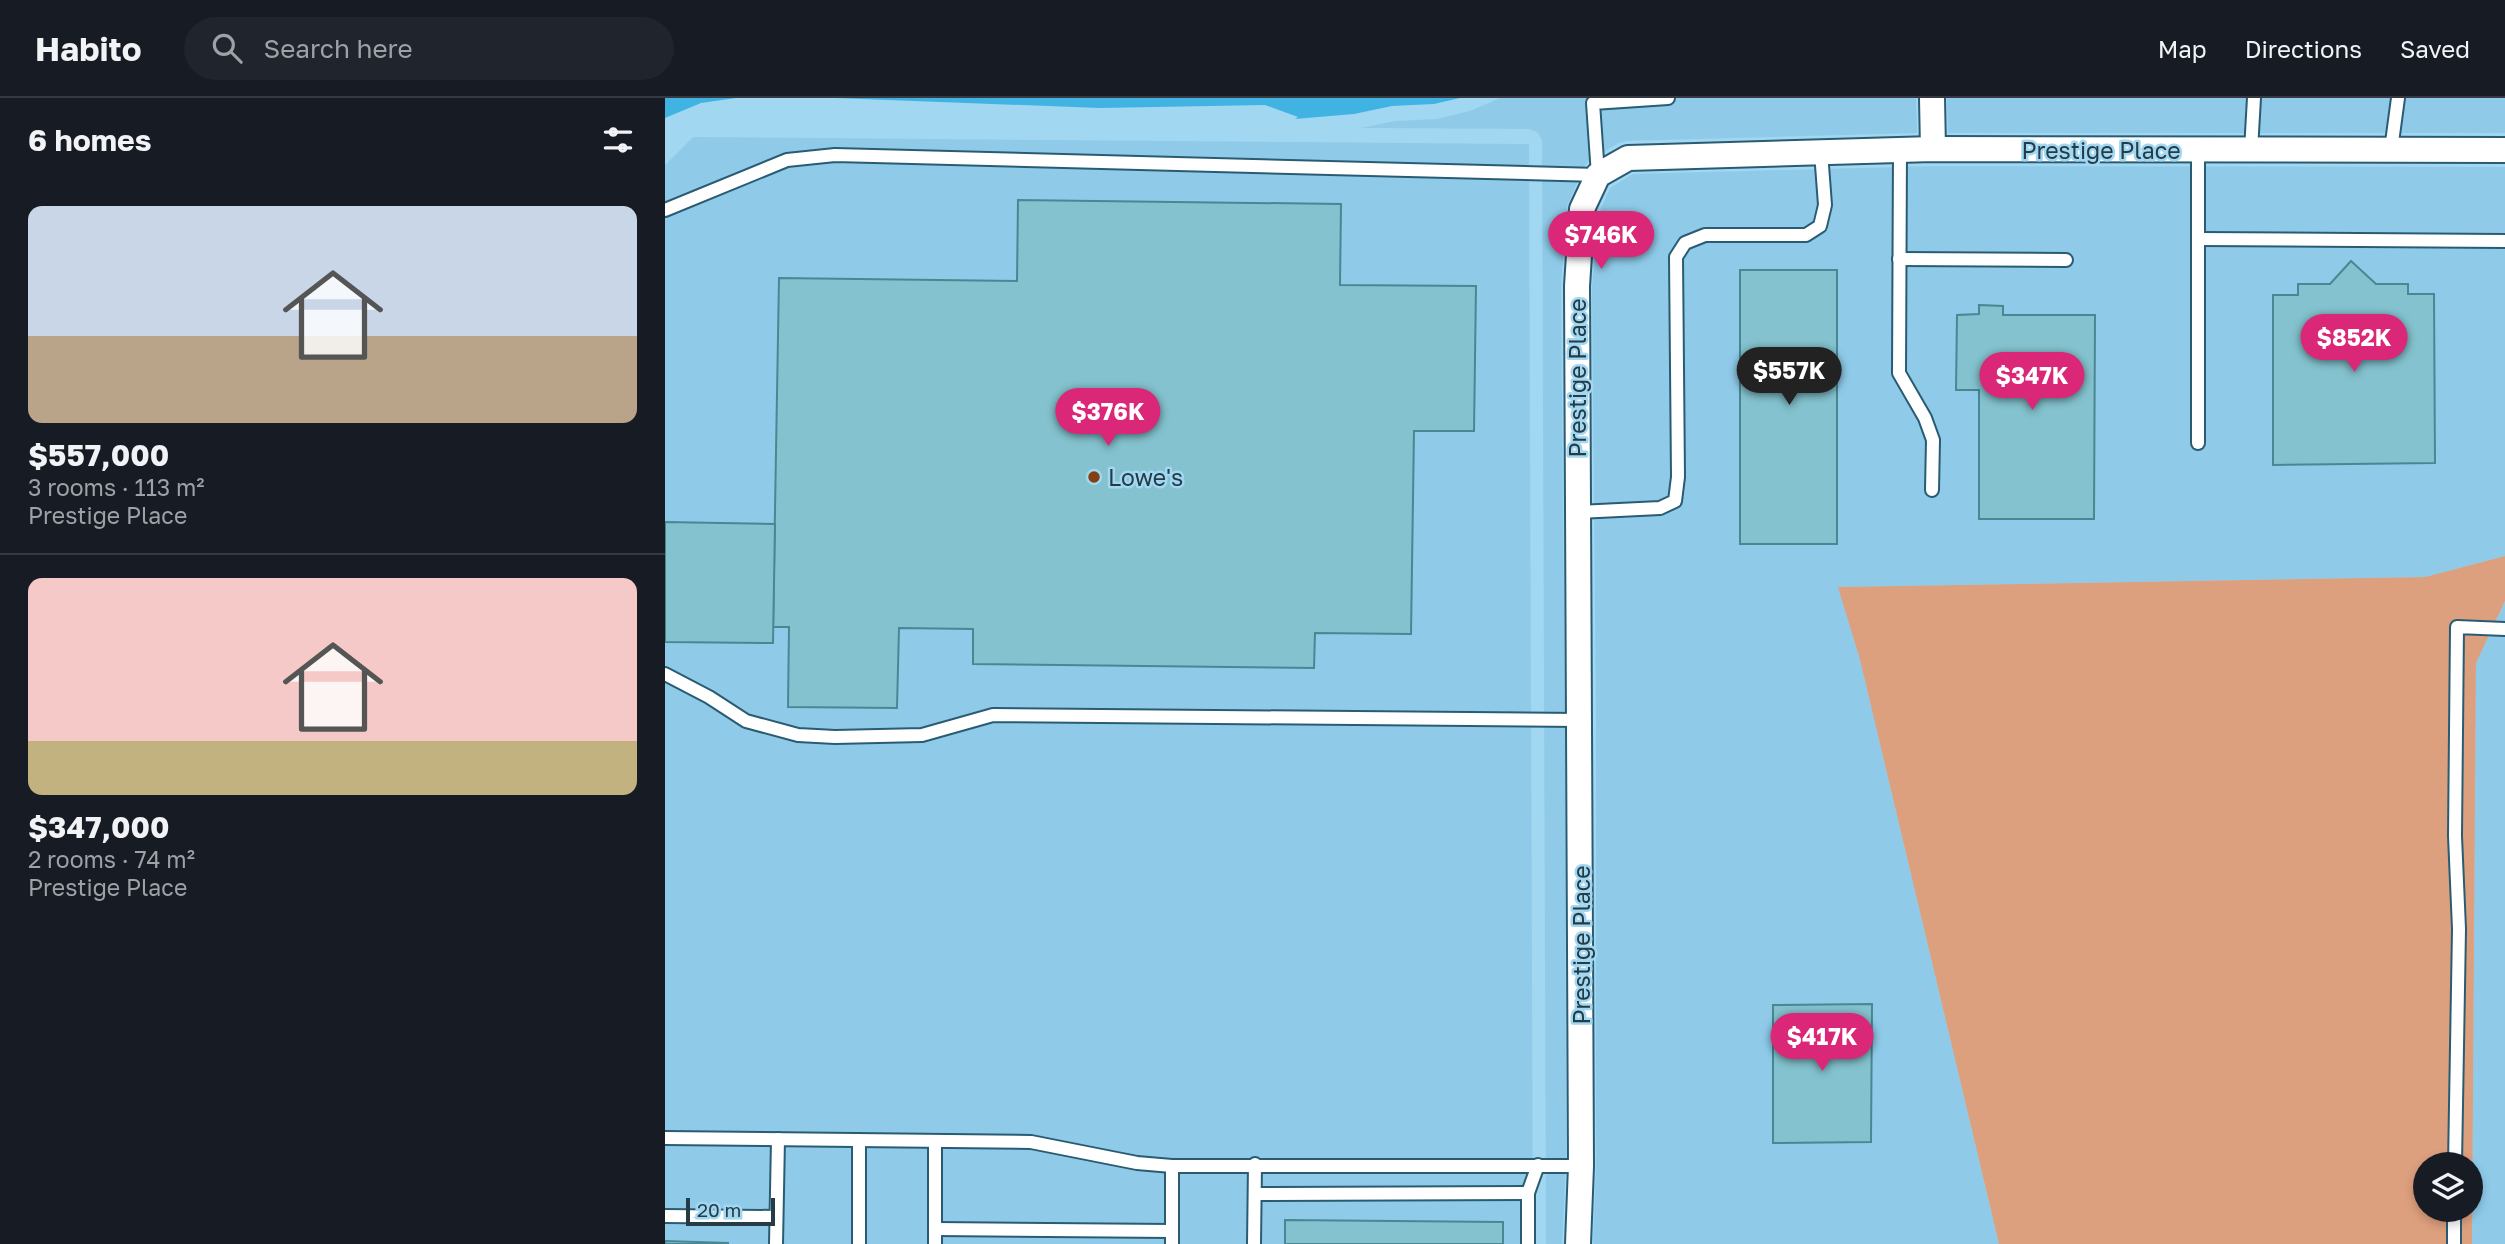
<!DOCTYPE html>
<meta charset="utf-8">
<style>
:root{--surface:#171b24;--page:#20242c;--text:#f1f3f6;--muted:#9ea1a6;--line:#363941;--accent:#db2777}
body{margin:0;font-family:"Golos Text",sans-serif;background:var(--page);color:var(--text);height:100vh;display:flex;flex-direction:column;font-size:26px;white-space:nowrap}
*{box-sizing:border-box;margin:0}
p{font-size:23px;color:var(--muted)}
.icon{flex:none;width:38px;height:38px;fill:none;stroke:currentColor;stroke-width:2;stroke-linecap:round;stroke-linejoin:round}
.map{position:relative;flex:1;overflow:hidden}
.sheet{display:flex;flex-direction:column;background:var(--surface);width:665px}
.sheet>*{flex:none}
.buttons{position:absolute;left:1748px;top:1054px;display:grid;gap:14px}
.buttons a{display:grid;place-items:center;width:70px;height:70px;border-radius:50%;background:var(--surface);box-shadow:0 4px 10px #0003;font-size:35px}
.scale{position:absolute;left:21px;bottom:18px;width:89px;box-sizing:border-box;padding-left:7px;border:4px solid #253b46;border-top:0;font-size:19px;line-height:24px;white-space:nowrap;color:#253b46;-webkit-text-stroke:5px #a2d7f2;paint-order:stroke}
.price{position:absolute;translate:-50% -60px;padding:0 16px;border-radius:24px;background:var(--accent);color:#fff;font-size:23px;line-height:46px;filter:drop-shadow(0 2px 4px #0008)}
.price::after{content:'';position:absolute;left:50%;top:42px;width:21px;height:16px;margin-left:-10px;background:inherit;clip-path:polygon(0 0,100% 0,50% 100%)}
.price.active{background:#222;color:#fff}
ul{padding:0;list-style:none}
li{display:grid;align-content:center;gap:14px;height:371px;padding:0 28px}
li+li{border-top:2px solid var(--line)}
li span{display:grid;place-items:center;height:217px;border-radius:14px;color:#555}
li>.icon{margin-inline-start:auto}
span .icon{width:126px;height:126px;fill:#fffc;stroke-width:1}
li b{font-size:30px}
h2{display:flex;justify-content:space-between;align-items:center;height:84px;padding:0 28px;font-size:30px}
header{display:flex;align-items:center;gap:42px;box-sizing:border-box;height:98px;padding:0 35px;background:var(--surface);border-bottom:2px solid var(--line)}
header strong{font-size:33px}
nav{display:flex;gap:38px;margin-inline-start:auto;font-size:24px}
.search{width:490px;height:63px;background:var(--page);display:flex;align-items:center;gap:18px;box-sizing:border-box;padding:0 24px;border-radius:38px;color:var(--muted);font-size:26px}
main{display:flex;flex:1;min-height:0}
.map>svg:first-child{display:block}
.built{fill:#8fcbe9}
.green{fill:#dda07e;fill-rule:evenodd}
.water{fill:#41b3e2}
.building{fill:#83c2ce;stroke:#498792;stroke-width:2}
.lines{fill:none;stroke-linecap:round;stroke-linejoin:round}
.service-casing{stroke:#295c73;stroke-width:16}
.minor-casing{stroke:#295c73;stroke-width:28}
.service{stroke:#fff;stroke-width:12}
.minor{stroke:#fff;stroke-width:24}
.poi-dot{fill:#844012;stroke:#a2d7f2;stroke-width:2.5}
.labels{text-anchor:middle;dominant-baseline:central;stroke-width:5;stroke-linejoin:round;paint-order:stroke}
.street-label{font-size:23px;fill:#253b46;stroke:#a2d7f2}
.poi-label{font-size:23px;fill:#253b46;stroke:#a2d7f2;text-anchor:start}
</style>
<header>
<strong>Habito</strong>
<div class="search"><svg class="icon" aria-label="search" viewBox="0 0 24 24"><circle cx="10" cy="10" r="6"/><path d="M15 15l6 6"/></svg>Search here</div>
<nav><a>Map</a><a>Directions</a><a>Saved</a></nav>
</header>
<main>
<section class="sheet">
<h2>6 homes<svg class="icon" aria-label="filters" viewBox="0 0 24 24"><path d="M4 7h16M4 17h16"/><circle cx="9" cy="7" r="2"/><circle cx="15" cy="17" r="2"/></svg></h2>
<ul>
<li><span style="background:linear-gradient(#c9d6e8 60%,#b9a48a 0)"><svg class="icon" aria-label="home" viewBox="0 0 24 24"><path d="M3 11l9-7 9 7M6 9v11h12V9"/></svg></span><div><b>$557,000</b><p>3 rooms · 113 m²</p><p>Prestige Place</p></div></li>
<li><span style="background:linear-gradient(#f6c9c9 75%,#c2b280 0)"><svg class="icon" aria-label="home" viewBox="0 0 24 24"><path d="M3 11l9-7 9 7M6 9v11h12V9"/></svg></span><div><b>$347,000</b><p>2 rooms · 74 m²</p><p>Prestige Place</p></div></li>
</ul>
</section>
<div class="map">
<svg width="1840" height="1146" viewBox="0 0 1840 1146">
<rect width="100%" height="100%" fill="#a2d7f2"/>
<g class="built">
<path d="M835,0H1251L1252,35L961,43L954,45L925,62L919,69L902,108L896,187L900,621L901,1066L897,1146H881L877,42L872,34L863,31L696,30L730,23L772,21L805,13Z"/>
<path d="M1282,0H1840V35H1283Z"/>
<path d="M28,39L864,46L868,1146H0V67Z"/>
<path d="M1269,68L1840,69V458L1760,479L1174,489L1195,562L1334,1146H928L931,1069V623L927,190L933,117L945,90L968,76Z"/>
<path d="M1840,503V1146H1807L1811,565Z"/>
</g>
<path class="green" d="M1840,458V503L1811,565L1807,1146H1334L1195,562L1173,489L1760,479ZM1760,1066H1806V1111H1760Z"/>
<g class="water">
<path d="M0,0H71L36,5L0,20Z"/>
<path d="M170,0H795L769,6L727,8L689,16L630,21L633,19L600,7L435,10Z"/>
</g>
<g class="building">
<path d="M353,102L676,106L675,187L811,188L809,333H749L746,536L650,535L649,570L308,566V531L234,530L232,610L123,609L124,529H108L114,180L352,183Z"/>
<path d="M1686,163L1711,186H1743V196H1769L1770,365L1608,367V197H1633V186H1665Z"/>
<rect x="1075" y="172" width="97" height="274"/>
<path d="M1314,207L1338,208V217H1430L1429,421H1314V292H1291L1292,217L1314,216Z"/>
<path d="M0,424L110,426L108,545L0,544Z"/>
<path d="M1207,906L1206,1044L1108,1045V907Z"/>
<path d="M620,1122L838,1124V1146H620Z"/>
<path d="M0,1143L63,1145V1146H0Z"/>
</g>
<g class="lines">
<g class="service-casing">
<g id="service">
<path d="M1235,52L1234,275L1260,320L1268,342L1267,392"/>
<path d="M1586,52L1589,0"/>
<path d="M1726,52L1733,0"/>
<path d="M0,112L122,62L170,57L933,77L928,5L1003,0"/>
<path d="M1534,141L1840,143"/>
<path d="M1234,161L1401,162"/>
<path d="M1533,345V52"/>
<path d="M913,414L995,410L1010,403L1013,379L1011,159L1020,145L1040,137H1141L1155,128L1160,107L1156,54"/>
<path d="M0,576L44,599L81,623L133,637L170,639L257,637L328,617L915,622"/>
<path d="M0,1040L366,1044L472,1065L507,1068H916"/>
<path d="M1790,1066L1794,831L1790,738L1792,529L1840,531"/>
<path d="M507,1068V1146"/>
<path d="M590,1096L863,1095"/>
<path d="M0,1118L111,1119"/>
<path d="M270,1131L507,1133"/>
<path d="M111,1146L113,1041"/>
<path d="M194,1146V1042"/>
<path d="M270,1146V1043"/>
<path d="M589,1146L590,1066"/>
<path d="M863,1146V1095L873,1067"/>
<path d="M1789,1146V1111"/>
</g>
</g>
<g class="minor-casing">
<g id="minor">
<path d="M1267,0L1268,51"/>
<path d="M913,1146L916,1068L912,188L917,111L933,77L963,60L1268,51L1840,52"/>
</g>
</g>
<use href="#service" class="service"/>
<use href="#minor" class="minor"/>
</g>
<circle class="poi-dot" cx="429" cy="379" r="7"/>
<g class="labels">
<g class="street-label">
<text x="1436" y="52">Prestige Place</text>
<text transform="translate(912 280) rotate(-90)">Prestige Place</text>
<text transform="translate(916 847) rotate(-90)">Prestige Place</text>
</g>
<g class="poi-label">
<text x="443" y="379">Lowe's</text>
</g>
</g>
</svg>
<div class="buttons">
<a><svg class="icon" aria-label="layers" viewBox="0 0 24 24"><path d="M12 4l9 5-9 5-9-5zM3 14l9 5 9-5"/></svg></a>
</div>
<div class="scale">20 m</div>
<b class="price" style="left:936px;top:173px">$746K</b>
<b class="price" style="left:1689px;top:276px">$852K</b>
<b class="price active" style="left:1124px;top:309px">$557K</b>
<b class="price" style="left:1367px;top:314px">$347K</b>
<b class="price" style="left:443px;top:350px">$376K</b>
<b class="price" style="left:1157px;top:975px">$417K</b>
</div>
</main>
